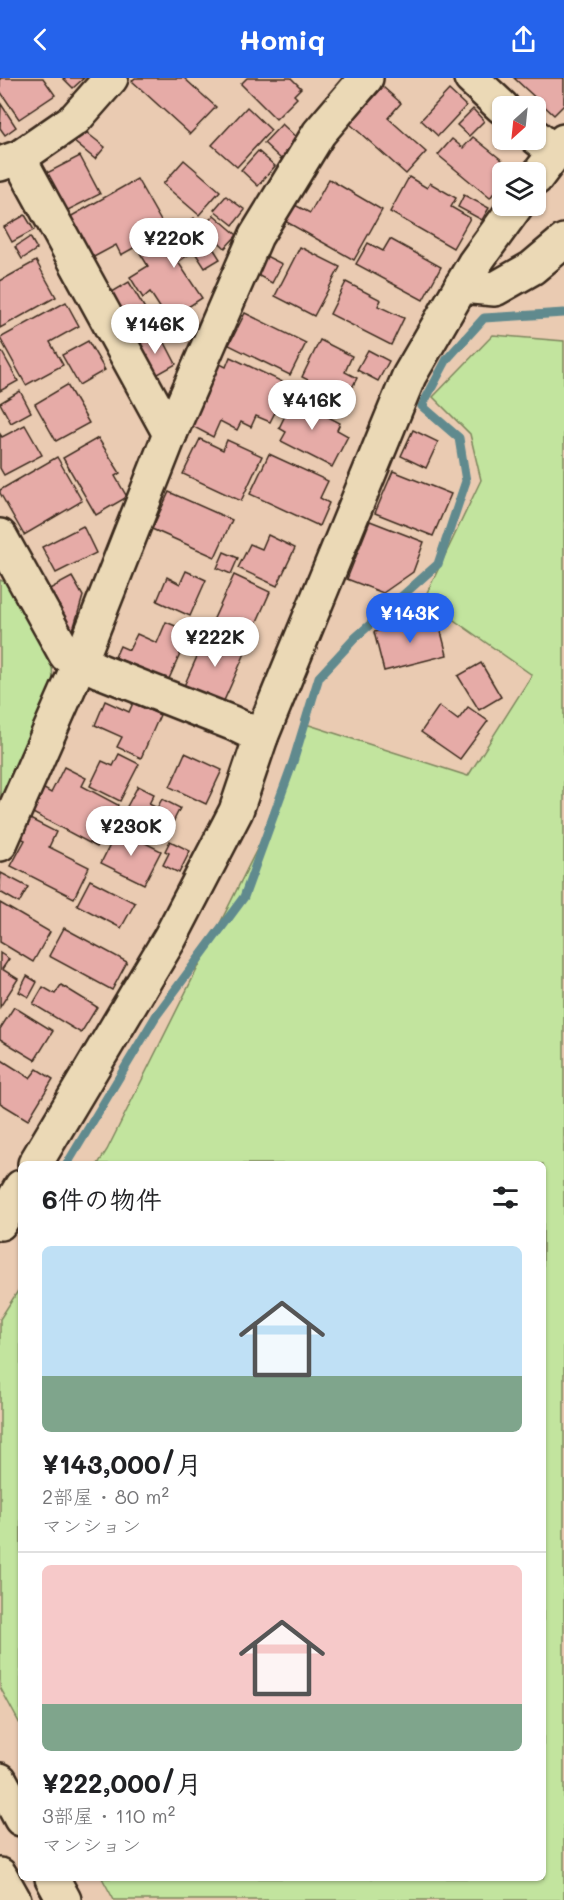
<!DOCTYPE html>
<html lang="ja">
<meta charset="utf-8">
<style>
:root{--surface:#fff;--page:#f2f2f2;--text:#202124;--muted:#757577;--line:#e0e0e0;--accent:#2563eb}
body{margin:0;font-family:Mali,"Klee One",sans-serif;background:var(--page);color:var(--text);height:100vh;display:flex;flex-direction:column;font-size:22px;white-space:nowrap}
*{box-sizing:border-box;margin:0}
p{font-size:20px;color:var(--muted)}
.icon{flex:none;width:33px;height:33px;fill:none;stroke:currentColor;stroke-width:2;stroke-linecap:round;stroke-linejoin:round}
.map{position:relative;flex:1;overflow:hidden}
.details{position:absolute;left:18px;top:1083px;width:528px;height:720px;display:flex;flex-direction:column;background:var(--surface);border-radius:9px;box-shadow:0 2px 4px #0004}
.details>*{flex:none}
.needle{width:39px;rotate:207deg}
.tools{position:absolute;left:492px;top:18px;display:grid;gap:12px}
.tools a{display:grid;place-items:center;width:54px;height:54px;border-radius:9px;background:var(--surface);box-shadow:0 2px 4px #0004;font-size:30px}
.price{position:absolute;translate:-50% -51px;padding:0 14px;border-radius:21px;background:#fff;color:#222;font-size:20px;line-height:39px;filter:drop-shadow(0 2px 3px #0008)}
.price::after{content:'';position:absolute;left:50%;top:36px;width:18px;height:14px;margin-left:-9px;background:inherit;clip-path:polygon(0 0,100% 0,50% 100%)}
.price.on{background:var(--accent);color:#fff}
ul{padding:0;list-style:none}
li{display:grid;align-content:center;gap:12px;height:318px;padding:0 24px}
li+li{border-top:2px solid var(--line)}
li span{display:grid;place-items:center;height:186px;border-radius:9px;color:#555}
li>.icon{margin-inline-start:auto}
span .icon{width:108px;height:108px;fill:#fffc;stroke-width:1}
li b{font-size:26px}
h2{display:flex;justify-content:space-between;align-items:center;height:72px;padding:0 24px;font-size:26px}
header{display:flex;justify-content:space-between;align-items:center;height:78px;padding:0 24px;background:var(--accent);color:#fff;font-size:27px;font-weight:700}
.map>svg:first-child{display:block}
.green{fill:#c2e49e;stroke:#7e875e;stroke-width:1.5}
.lines{fill:none;stroke-linecap:round;stroke-linejoin:round}
.stream{stroke:#618a8e;stroke-width:9}
.building{fill:#e6aba7;stroke:#3b2a1e;stroke-width:1.5}
.street-casing{stroke:#3b2a1e;stroke-width:38}
.secondary-casing{stroke:#3b2a1e;stroke-width:38}
.street{stroke:#ebd9b6;stroke-width:33}
.secondary{stroke:#ebd9b6;stroke-width:33}
</style>
<header><svg class="icon" aria-label="back" viewBox="0 0 24 24"><path d="M15 5l-7 7 7 7"/></svg>Homiq<svg class="icon" aria-label="share" viewBox="0 0 24 24"><path d="M12 15V3M7 8l5-5 5 5M5 13v7h14v-7"/></svg></header>
<div class="map">
<svg width="564" height="1822" viewBox="0 0 564 1822">
<rect width="100%" height="100%" fill="#eacbb2"/>
<filter id="ink" filterUnits="userSpaceOnUse"><feTurbulence type="fractalNoise" baseFrequency=".0167" numOctaves="2"/><feDisplacementMap in="SourceGraphic" scale="12" xChannelSelector="R" yChannelSelector="G"/><feConvolveMatrix kernelMatrix="1 2 1 2 8 2 1 2 1" color-interpolation-filters="sRGB"/></filter>
<g filter="url(#ink)">
<g class="green">
<path d="M493,257L564,263V1822H114L102,1800H543V1086H98L107,1072L265,755L306,646L468,698L532,597L424,521L481,402L470,356L433,319Z"/>
<path d="M0,502L10,506L52,589L54,616L0,726Z"/>
<path d="M21,1208V1648L0,1609V1241Z"/>
</g>
<g class="lines">
<path class="stream" d="M67,1086L156,938L244,819L293,684L319,599L356,559L438,486L466,403L459,360L422,328L447,281L484,240L564,235"/>
</g>
<g class="building">
<path d="M0,0H43L55,17L19,41L0,13Z"/>
<path d="M63,0H84L73,10Z"/>
<path d="M135,0H184L216,29L190,56L132,3Z"/>
<path d="M247,0H291L301,10L294,17L297,20L276,41L241,6Z"/>
<path d="M514,0H564V27L554,37Z"/>
<path d="M383,9L401,25L388,40L426,74L406,96L350,46Z"/>
<path d="M449,12L466,28L438,58L421,42Z"/>
<path d="M1,26L16,49L5,57L0,50Z"/>
<path d="M247,29L271,52L237,89L212,67Z"/>
<path d="M473,31L484,43L469,58L457,47Z"/>
<path d="M282,46L298,61L281,81L264,65Z"/>
<path d="M82,51L105,69L95,81L73,63Z"/>
<path d="M473,59L513,91L510,94H502V104L490,120L438,77L452,61L463,70Z"/>
<path d="M258,73L275,88L258,108L241,92Z"/>
<path d="M80,78L100,116L64,134L45,96Z"/>
<path d="M184,82L220,113L199,137L163,106Z"/>
<path d="M409,99L427,110L430,105L456,120L451,129L470,140L453,170L390,134Z"/>
<path d="M137,101L166,152L121,177L116,167L92,180L61,144Z"/>
<path d="M329,101L382,132L354,182L283,142L293,126L310,135Z"/>
<path d="M464,117L489,130L482,142L458,129Z"/>
<path d="M226,118L245,132L233,147L214,132Z"/>
<path d="M25,137L34,152L12,164L4,149Z"/>
<path d="M214,137L237,157L225,170L203,149Z"/>
<path d="M194,140L220,181L205,190L194,173L178,184L202,220L168,242L150,214L143,220L130,199L148,188L140,175Z"/>
<path d="M30,159L37,171L22,181L15,169Z"/>
<path d="M390,161L441,189L423,222L356,186L368,165L383,173Z"/>
<path d="M300,169L340,189L314,238L275,218Z"/>
<path d="M262,176L282,186L272,205L252,194Z"/>
<path d="M36,183L56,219L0,250V203Z"/>
<path d="M129,204L150,239L128,252L107,217Z"/>
<path d="M346,204L381,222L378,228L404,240L391,267L330,236Z"/>
<path d="M66,224L79,248L50,264L63,287L26,307L0,260Z"/>
<path d="M245,235L306,265L290,297L229,267Z"/>
<path d="M160,255L176,286L151,300L134,268Z"/>
<path d="M320,262L352,278L345,294L357,300L346,321L302,299Z"/>
<path d="M88,263L105,292L79,307L62,277Z"/>
<path d="M368,272L389,283L378,303L357,292Z"/>
<path d="M2,274L18,303L0,313V275Z"/>
<path d="M230,279L289,307L270,344L256,338L251,349L241,344L237,352L220,343L213,359L192,348L207,316L202,313L216,284L226,289Z"/>
<path d="M67,307L89,345L56,363L35,326Z"/>
<path d="M20,313L31,334L11,345L0,325Z"/>
<path d="M297,313L315,323L311,330L340,345L337,352L348,358L332,389L281,363L286,354L279,350Z"/>
<path d="M25,347L42,377L4,397L0,390V356L2,359Z"/>
<path d="M413,352L438,364L426,390L401,378Z"/>
<path d="M98,360L120,395L115,398L127,419L96,437L63,380Z"/>
<path d="M200,361L223,372L227,362L262,378L241,423L183,396Z"/>
<path d="M269,376L328,403L320,420L329,425L319,448L250,416Z"/>
<path d="M57,379L82,423L24,457L0,415V412Z"/>
<path d="M393,393L451,416L433,458L375,435Z"/>
<path d="M169,414L232,442L215,479L152,451Z"/>
<path d="M370,443L424,464L413,494L383,515L347,501Z"/>
<path d="M83,448L96,475L56,495L42,469Z"/>
<path d="M268,457L295,470L277,508L238,490L250,466L262,471Z"/>
<path d="M224,474L238,480L231,496L217,490Z"/>
<path d="M186,493L206,502L190,538L157,523L167,499L180,506Z"/>
<path d="M234,497L270,514L248,564L211,547Z"/>
<path d="M72,499L83,518L73,552L65,556L42,515Z"/>
<path d="M437,538L447,577L384,593L374,554Z"/>
<path d="M166,544L190,554L168,603L115,579L120,568L129,572L137,556L157,565Z"/>
<path d="M207,556L246,573L223,625L184,608Z"/>
<path d="M481,585L501,619L479,632L458,598Z"/>
<path d="M105,623L129,634L133,625L160,637L141,680L117,669L122,659L95,647Z"/>
<path d="M439,628L458,642L468,629L488,643L460,681L421,654Z"/>
<path d="M185,675L222,692L206,726L170,709Z"/>
<path d="M119,676L139,686L120,723L90,708L102,683L113,688Z"/>
<path d="M64,689L86,700L82,708L118,727L97,769L29,733L41,709L51,715Z"/>
<path d="M138,708L154,716L149,726L157,730L162,721L180,730L166,758L123,736Z"/>
<path d="M28,740L56,754L49,769L89,789L74,820L11,788L25,762L19,759Z"/>
<path d="M118,751L161,773L144,806L101,785Z"/>
<path d="M170,763L190,773L179,795L163,787L169,775L165,773Z"/>
<path d="M1,795L28,809L19,825L0,814Z"/>
<path d="M90,802L135,825L121,850L77,827Z"/>
<path d="M0,825L50,854L33,884L0,864Z"/>
<path d="M64,850L127,884L112,912L49,878Z"/>
<path d="M0,875L9,881L2,891L18,901L0,929Z"/>
<path d="M27,898L37,904L29,919L19,914Z"/>
<path d="M61,907L97,929L81,955L33,926L43,909L55,916Z"/>
<path d="M14,929L53,953L35,982L0,961V951Z"/>
<path d="M0,981L30,1000L37,991L53,1001L28,1042L0,1025Z"/>
</g>
<g class="lines">
<g class="street-casing">
<g id="street">
<path d="M471,0L502,29"/>
<path d="M536,59L554,74"/>
<path d="M20,79L27,95L170,356"/>
<path d="M0,86L20,79L75,41L111,0"/>
<path d="M461,208L495,211L532,190L564,163"/>
<path d="M0,458L66,577L100,593L232,645L261,659"/>
<path d="M0,766L80,584L170,356L256,158L319,55L366,0"/>
</g>
</g>
<g class="secondary-casing">
<g id="secondary">
<path d="M536,100L564,63"/>
<path d="M35,1086L170,860L236,733L261,659L409,298L474,186L516,128"/>
<path d="M0,1145L21,1109"/>
<path d="M0,1702L21,1741"/>
<path d="M0,1797L14,1822"/>
<path d="M52,1800L64,1822"/>
</g>
</g>
<use href="#street" class="street"/>
<use href="#secondary" class="secondary"/>
</g>
</g>
</svg>
<div class="tools">
<a><svg class="needle" viewBox="-14 -14 28 28"><path d="M0-13l5 13h-10z" fill="#e53935"/><path d="M0 13l5-13h-10z" fill="#757577"/></svg></a>
<a><svg class="icon" aria-label="layers" viewBox="0 0 24 24"><path d="M12 4l9 5-9 5-9-5zM3 14l9 5 9-5"/></svg></a>
</div>
<b class="price" style="left:174px;top:191px">¥220K</b>
<b class="price" style="left:155px;top:277px">¥146K</b>
<b class="price" style="left:312px;top:353px">¥416K</b>
<b class="price on" style="left:410px;top:566px">¥143K</b>
<b class="price" style="left:215px;top:590px">¥222K</b>
<b class="price" style="left:131px;top:779px">¥230K</b>
<section class="details">
<h2>6件の物件<svg class="icon" aria-label="filters" viewBox="0 0 24 24"><path d="M4 7h16M4 17h16"/><circle cx="9" cy="7" r="2"/><circle cx="15" cy="17" r="2"/></svg></h2>
<ul>
<li><span style="background:linear-gradient(#bfe0f5 70%,#7fa58c 0)"><svg class="icon" aria-label="home" viewBox="0 0 24 24"><path d="M3 11l9-7 9 7M6 9v11h12V9"/></svg></span><div><b>¥143,000/月</b><p>2部屋 · 80 m²</p><p>マンション</p></div></li>
<li><span style="background:linear-gradient(#f6c9c9 75%,#7fa58c 0)"><svg class="icon" aria-label="home" viewBox="0 0 24 24"><path d="M3 11l9-7 9 7M6 9v11h12V9"/></svg></span><div><b>¥222,000/月</b><p>3部屋 · 110 m²</p><p>マンション</p></div></li>
</ul>
</section>
</div>
